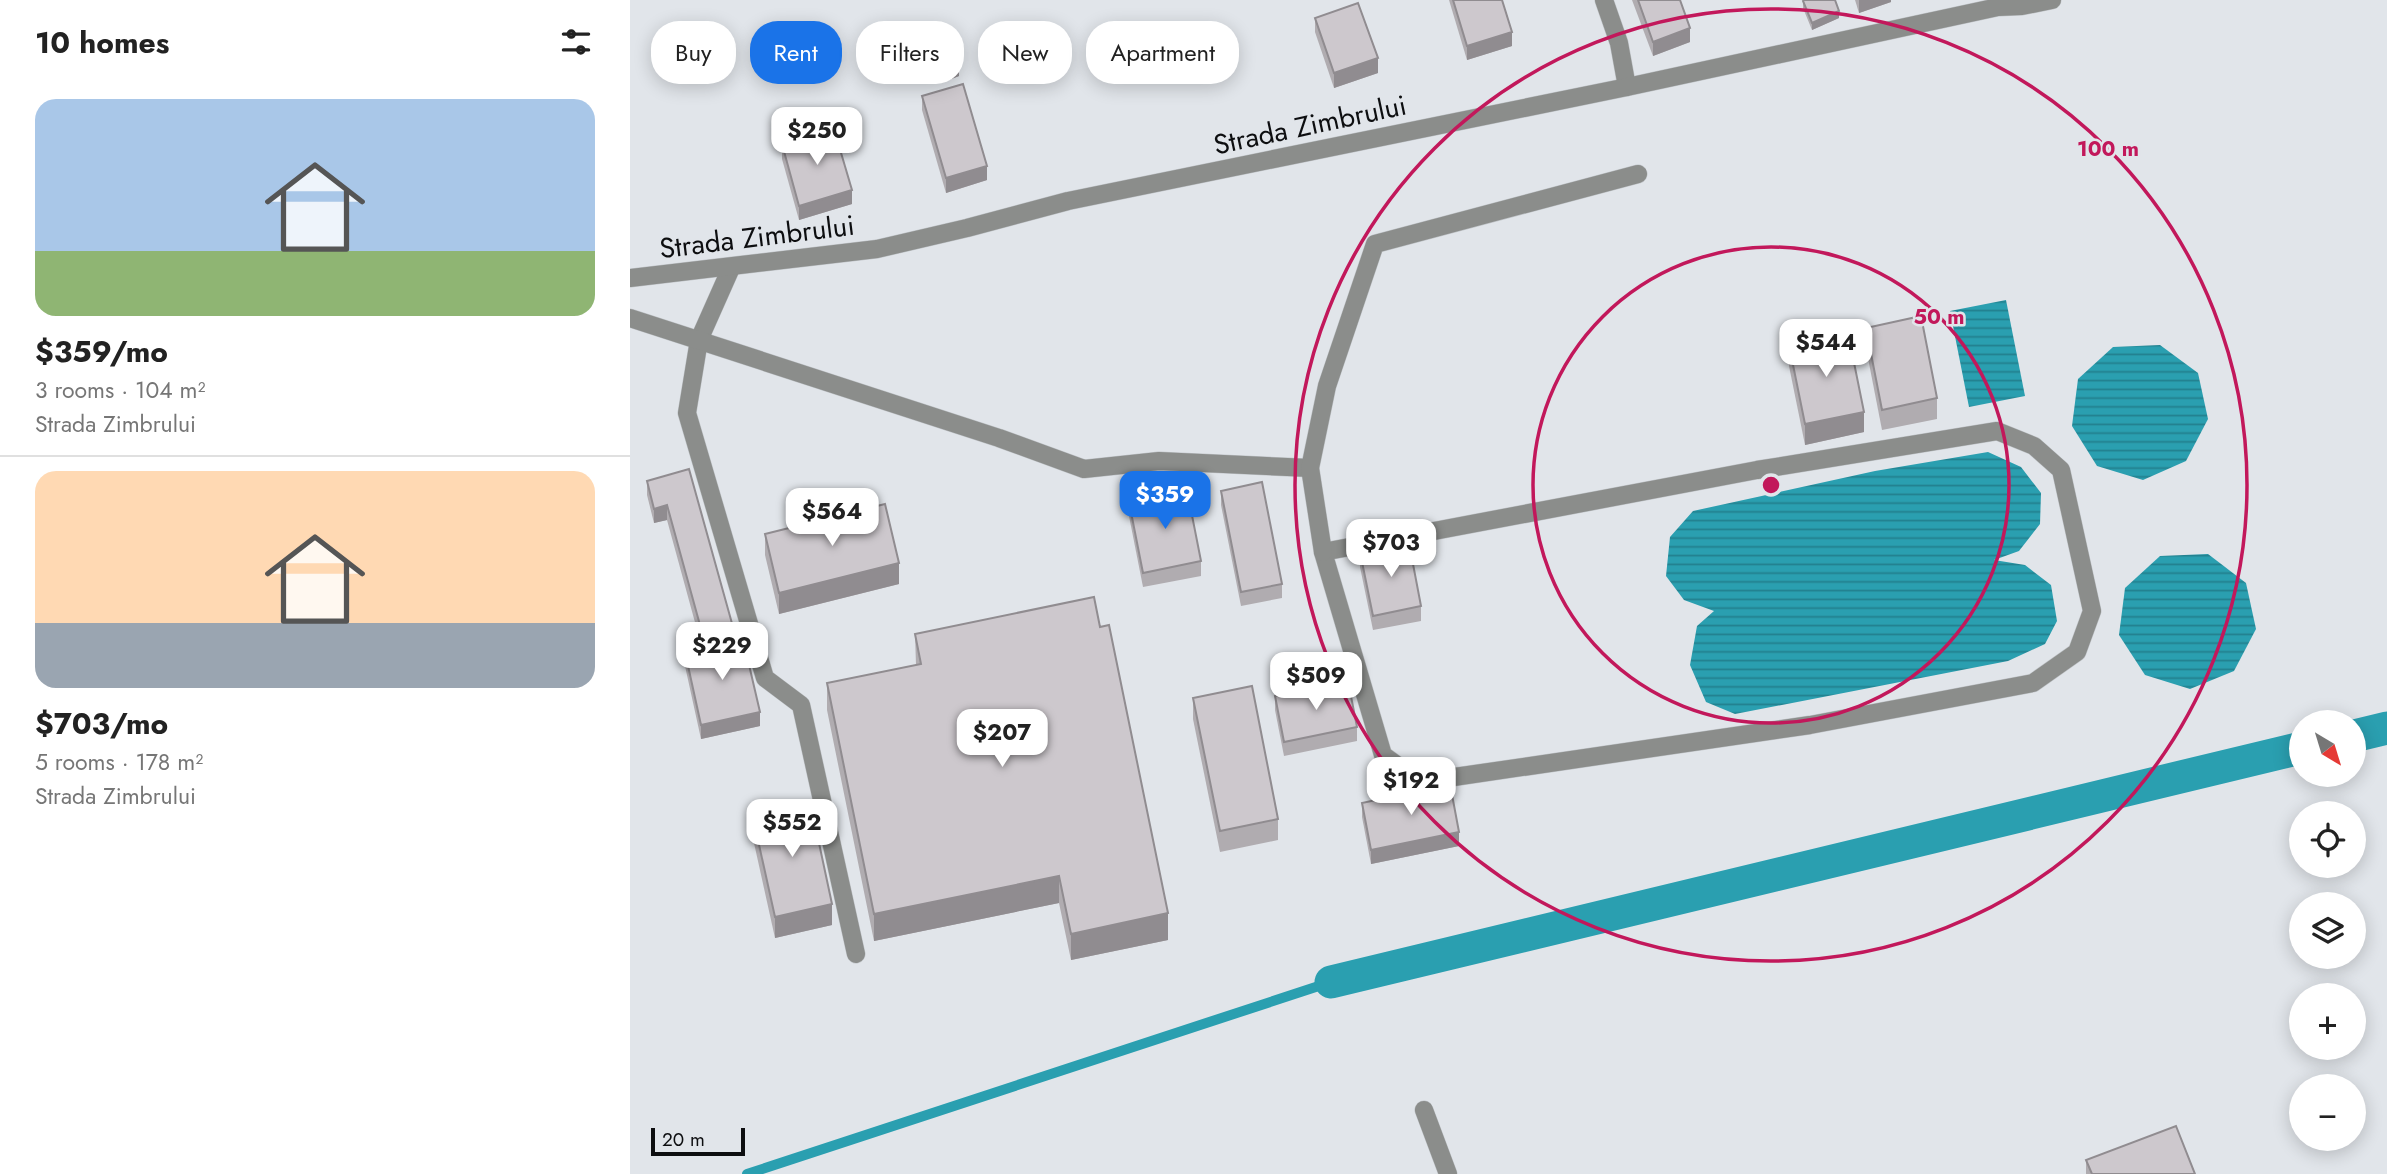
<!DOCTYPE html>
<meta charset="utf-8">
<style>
:root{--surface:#fff;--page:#f2f2f2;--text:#222;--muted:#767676;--line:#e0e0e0;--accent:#1a73e8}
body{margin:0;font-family:Jost,sans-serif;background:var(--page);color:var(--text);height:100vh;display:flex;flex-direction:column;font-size:26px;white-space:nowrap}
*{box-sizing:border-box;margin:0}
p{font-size:23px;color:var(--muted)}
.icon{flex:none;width:38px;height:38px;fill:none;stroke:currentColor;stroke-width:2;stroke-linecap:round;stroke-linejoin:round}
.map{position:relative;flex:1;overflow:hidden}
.side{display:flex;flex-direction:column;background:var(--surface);width:630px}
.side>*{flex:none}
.hud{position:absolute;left:21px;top:21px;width:665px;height:63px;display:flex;gap:14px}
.needle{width:46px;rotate:142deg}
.tools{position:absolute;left:1659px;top:710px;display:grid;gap:14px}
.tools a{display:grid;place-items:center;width:77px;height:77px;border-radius:50%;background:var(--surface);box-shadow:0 4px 18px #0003;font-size:35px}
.scale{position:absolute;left:21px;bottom:18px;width:94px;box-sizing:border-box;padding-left:7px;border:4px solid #0d0e10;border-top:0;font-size:19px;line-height:24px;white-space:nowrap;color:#0d0e10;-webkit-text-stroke:5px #e1e5ea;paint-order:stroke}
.price{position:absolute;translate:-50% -60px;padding:0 16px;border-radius:14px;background:#fff;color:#222;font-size:23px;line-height:46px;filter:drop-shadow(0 2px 4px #0008)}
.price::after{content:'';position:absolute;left:50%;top:42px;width:21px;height:16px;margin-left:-10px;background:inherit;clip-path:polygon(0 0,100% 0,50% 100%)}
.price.selected{background:var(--accent);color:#fff}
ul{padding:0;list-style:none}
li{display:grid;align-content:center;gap:14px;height:371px;padding:0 35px}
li+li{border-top:2px solid var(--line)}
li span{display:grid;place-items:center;height:217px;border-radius:21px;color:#555}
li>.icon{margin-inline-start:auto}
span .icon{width:126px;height:126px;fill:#fffc;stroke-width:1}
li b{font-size:30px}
h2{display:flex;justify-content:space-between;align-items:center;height:84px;padding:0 35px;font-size:30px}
.tag{padding:0 24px;border-radius:28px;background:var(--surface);box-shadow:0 4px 18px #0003;font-size:24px;line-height:63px}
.tag.selected{background:var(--accent);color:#fff}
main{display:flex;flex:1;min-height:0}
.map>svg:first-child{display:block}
.water{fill:url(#water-rules)}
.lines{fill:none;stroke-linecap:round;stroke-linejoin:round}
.stream{stroke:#2a9fb0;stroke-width:10}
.canal{stroke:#2a9fb0;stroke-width:33}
.minor-casing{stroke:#bfc3c7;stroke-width:19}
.minor{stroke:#8b8d8b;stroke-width:18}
.wall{fill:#b0acb0}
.shaded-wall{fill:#908c90}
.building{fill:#cdc8cd;stroke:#908c90;stroke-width:2}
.ring{fill:none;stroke:#c2185b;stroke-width:3.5}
.labels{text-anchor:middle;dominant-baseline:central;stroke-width:5;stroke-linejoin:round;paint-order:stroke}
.street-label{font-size:28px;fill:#0d0e10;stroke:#e1e5ea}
.centre{fill:#c2185b;stroke:#e1e5ea;stroke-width:3.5}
.ring-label{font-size:21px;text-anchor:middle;font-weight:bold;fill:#c2185b;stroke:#e1e5ea;stroke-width:5;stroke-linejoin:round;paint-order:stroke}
</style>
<main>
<section class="side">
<h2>10 homes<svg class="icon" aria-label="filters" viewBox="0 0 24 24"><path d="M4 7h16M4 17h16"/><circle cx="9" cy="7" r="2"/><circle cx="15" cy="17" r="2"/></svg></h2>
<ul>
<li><span style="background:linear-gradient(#a9c7e8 70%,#8fb573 0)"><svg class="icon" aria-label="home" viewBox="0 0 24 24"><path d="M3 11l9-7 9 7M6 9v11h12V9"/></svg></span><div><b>$359/mo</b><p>3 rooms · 104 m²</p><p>Strada Zimbrului</p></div></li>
<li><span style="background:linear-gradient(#ffd9b3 70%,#9aa5b1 0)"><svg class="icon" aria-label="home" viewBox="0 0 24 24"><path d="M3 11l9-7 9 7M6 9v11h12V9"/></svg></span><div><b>$703/mo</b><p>5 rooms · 178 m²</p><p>Strada Zimbrului</p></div></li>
</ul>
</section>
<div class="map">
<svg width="1757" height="1174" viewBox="0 0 1757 1174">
<defs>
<pattern id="water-rules" width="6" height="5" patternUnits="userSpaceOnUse" patternTransform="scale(1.75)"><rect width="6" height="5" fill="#2a9fb0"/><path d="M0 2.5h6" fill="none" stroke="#22808e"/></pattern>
</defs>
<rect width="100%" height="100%" fill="#e1e5ea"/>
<g class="water">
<path d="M1376,300L1395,396L1339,407L1320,311Z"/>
<path d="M1530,345L1568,373L1578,419L1556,461L1513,480L1467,466L1442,426L1448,379L1483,347Z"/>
<path d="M1358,452L1391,467L1411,493L1410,524L1389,551L1364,560L1395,565L1421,585L1427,621L1415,644L1378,661L1105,714L1076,702L1060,665L1067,626L1084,611L1054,600L1036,576L1040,537L1063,511L1245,471Z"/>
<path d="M1578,554L1616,583L1626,629L1604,671L1560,689L1515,675L1489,635L1495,588L1530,556Z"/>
</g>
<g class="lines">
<path class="stream" d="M117,1174L701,982"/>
<g class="canal">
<path d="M1724,736L1757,728"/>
<path d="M701,982L1671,748"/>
</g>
<g class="minor-casing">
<g id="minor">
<path d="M974,0L989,43L997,87"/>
<path d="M101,268L69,340L57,413L135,678L171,705L226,954"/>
<path d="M0,278L247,249L337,228L438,201L997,87L1368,7L1392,6L1422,0"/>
<path d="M0,318L369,438L454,469L529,461L680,468"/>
<path d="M1367,431L1404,446L1431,470L1462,611L1447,652L1403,683L1180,725L790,782L753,755L693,552L1127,470Z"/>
<path d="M693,552L680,468L697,386L745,244L1008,174"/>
<path d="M794,1110L818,1174"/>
</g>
</g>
<use href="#minor" class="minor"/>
</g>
<g class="wall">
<path d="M819,0H872L882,46L837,60Z"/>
<path d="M1002,0H1050L1060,42L1023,56Z"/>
<path d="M1225,0H1261V2L1229,13Z"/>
<path d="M1173,1L1209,18L1182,30L1173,8Z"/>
<path d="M685,18L748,73L704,88L685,32Z"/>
<path d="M304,56L329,76L311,83L304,63Z"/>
<path d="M292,96L357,180L316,193L292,110Z"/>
<path d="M152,144L222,204L169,220L152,159Z"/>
<path d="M1236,328L1307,398V419L1252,430L1236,348Z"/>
<path d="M1159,345L1234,432L1175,445L1159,366Z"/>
<path d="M59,469L103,641L130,726L71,739L55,666V652L72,648L37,520L24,523L17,495V481Z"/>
<path d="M591,491L652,584V598L611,606L591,505Z"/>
<path d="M499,502L571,561V576L513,587L499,516Z"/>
<path d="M135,534L269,584L149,614L135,555Z"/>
<path d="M730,552L791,606V621L743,630L730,567Z"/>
<path d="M470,627L538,940L441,960L429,903L244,941L197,710V683L286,665L285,634Z"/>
<path d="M645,696L727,727V741L654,756L645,710Z"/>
<path d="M563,698L648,819V840L590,852L563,719Z"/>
<path d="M732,803L829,846L741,864L732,817Z"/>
<path d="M122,813L202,925L145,938L122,834Z"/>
<path d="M1456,1160L1565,1174H1456Z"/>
</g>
<g class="shaded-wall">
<path d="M1229,0H1261V2L1229,13Z"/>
<path d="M1209,11V18L1182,30V23Z"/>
<path d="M1060,28V42L1023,56V42Z"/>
<path d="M882,32V46L837,60V46Z"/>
<path d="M748,58V73L704,88V73Z"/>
<path d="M329,69V76L311,83V75Z"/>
<path d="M357,166V180L316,193V178Z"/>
<path d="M222,190V204L169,220V206Z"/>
<path d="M1234,412V432L1175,445V424Z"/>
<path d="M37,505V520L24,523V509Z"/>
<path d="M269,563V584L149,614V593Z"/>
<path d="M103,627V642L73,650V636Z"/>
<path d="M130,712V726L71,739V725Z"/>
<path d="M829,832V846L741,864V850Z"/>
<path d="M429,876V903L244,941V914Z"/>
<path d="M202,904V925L145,938V917Z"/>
<path d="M538,913V940L441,960V934Z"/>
</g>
<g class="building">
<path d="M823,0H872L882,32L837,46Z"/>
<path d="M1008,0H1050L1060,28L1023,42Z"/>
<path d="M1174,0H1205L1209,11L1182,23L1173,1Z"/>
<path d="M728,3L748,58L704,73L685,18Z"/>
<path d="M323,50L329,69L311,75L304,56Z"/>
<path d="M333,84L357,166L316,178L292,96Z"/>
<path d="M204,129L222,190L169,206L152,144Z"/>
<path d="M1291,316L1307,398L1252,410L1236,328Z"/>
<path d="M1218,333L1234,412L1175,424L1159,345Z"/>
<path d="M59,469L103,627L73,636L37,505L24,509L17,481Z"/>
<path d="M632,482L652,584L611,592L591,491Z"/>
<path d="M557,490L571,561L513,573L499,502Z"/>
<path d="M255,504L269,563L149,593L135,534Z"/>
<path d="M779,543L791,606L743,616L730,552Z"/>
<path d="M464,597L470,627L479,625L538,913L441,934L429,876L244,914L197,683L291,664L285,634Z"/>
<path d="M113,639L130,712L71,725L55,652Z"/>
<path d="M718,681L727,727L654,742L645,696Z"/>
<path d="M622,686L648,819L590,831L563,698Z"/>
<path d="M820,784L829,832L741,850L732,803Z"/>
<path d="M180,801L202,904L145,917L122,813Z"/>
<path d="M1546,1126L1565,1174H1462L1456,1160Z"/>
</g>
<g class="ring">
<circle cx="1141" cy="485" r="238"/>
<circle cx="1141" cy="485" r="476"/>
</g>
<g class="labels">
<g class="street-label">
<text transform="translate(680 125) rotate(-12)">Strada Zimbrului</text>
<text transform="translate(127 237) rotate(-7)">Strada Zimbrului</text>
</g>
</g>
<circle cx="1141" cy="485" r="10" class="centre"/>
<g class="ring-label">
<text x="1478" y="156">100 m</text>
<text x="1309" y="324">50 m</text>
</g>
</svg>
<div class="tools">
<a><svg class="needle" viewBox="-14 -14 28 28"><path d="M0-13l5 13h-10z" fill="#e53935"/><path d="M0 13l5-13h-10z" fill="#767676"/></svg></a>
<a><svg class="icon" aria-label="locate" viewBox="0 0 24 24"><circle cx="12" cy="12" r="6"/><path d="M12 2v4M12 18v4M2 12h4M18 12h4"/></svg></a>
<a><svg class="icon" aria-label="layers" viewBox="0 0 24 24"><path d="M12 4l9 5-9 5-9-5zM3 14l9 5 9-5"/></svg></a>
<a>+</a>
<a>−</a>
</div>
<div class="scale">20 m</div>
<b class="price" style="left:187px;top:167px">$250</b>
<b class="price" style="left:1196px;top:379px">$544</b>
<b class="price selected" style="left:535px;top:531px">$359</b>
<b class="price" style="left:202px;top:548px">$564</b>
<b class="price" style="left:761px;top:579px">$703</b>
<b class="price" style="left:92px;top:682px">$229</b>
<b class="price" style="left:686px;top:712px">$509</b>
<b class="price" style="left:372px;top:769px">$207</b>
<b class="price" style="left:781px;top:817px">$192</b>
<b class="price" style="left:162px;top:859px">$552</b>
<div class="hud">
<a class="tag">Buy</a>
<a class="tag selected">Rent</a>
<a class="tag">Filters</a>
<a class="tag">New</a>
<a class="tag">Apartment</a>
</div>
</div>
</main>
